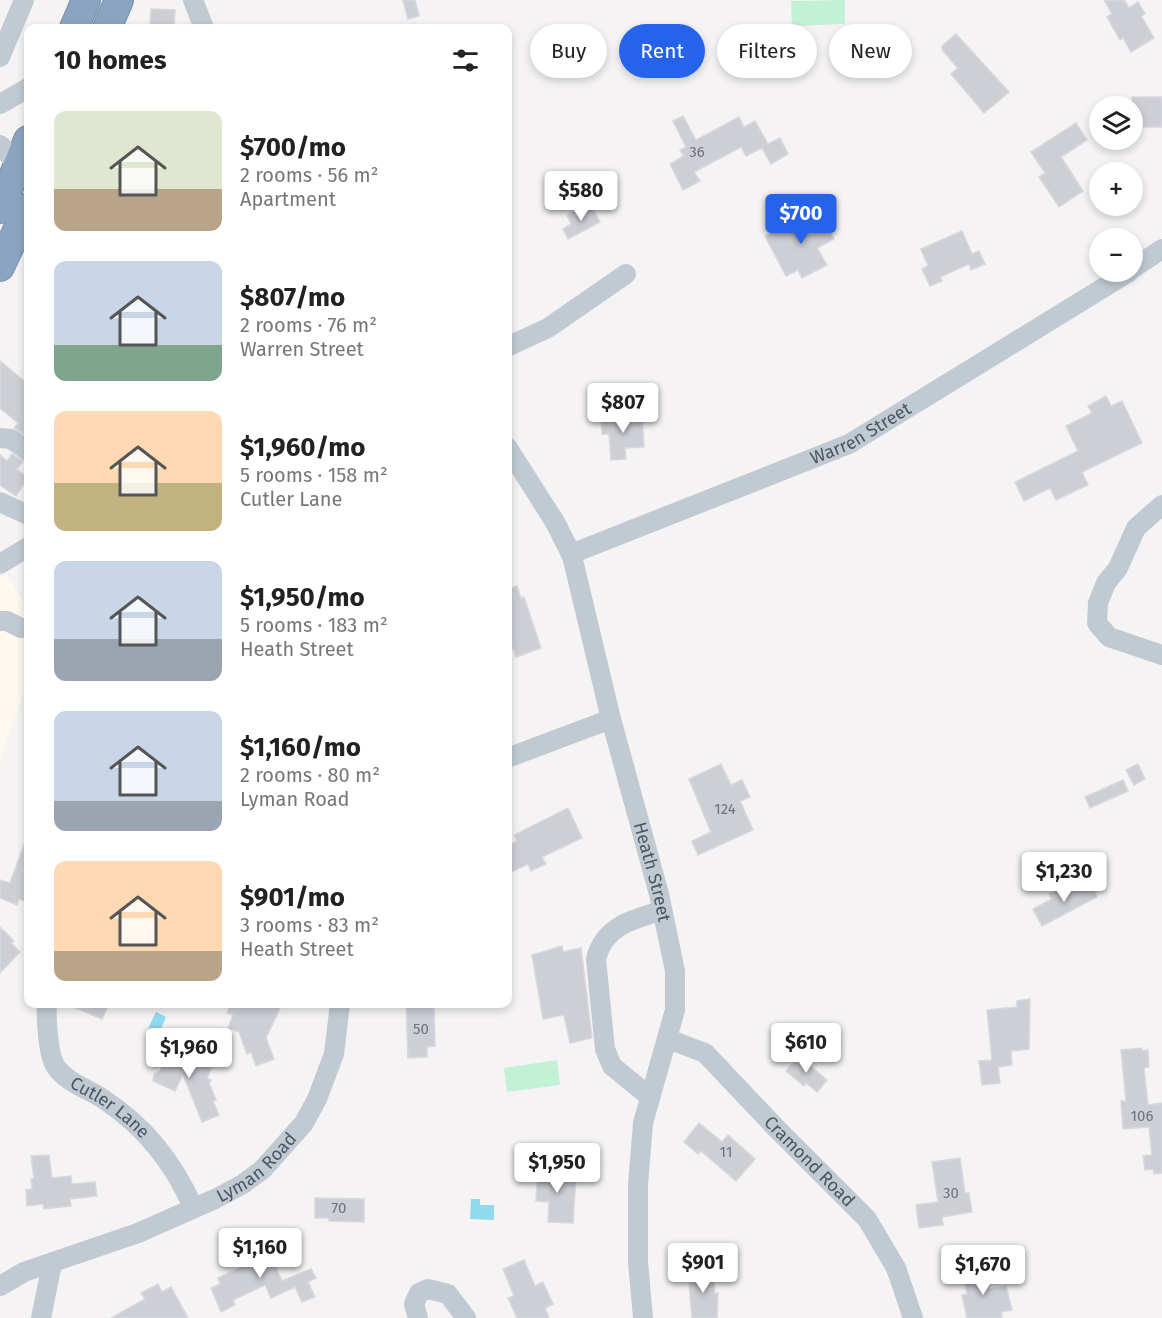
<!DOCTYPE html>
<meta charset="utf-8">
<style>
:root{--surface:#fff;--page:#f2f2f2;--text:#222;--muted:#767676;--accent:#2563eb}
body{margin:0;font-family:"Fira Sans",sans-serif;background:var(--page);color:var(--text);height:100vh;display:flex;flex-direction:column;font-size:22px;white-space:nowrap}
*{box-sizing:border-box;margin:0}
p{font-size:20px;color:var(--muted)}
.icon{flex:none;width:33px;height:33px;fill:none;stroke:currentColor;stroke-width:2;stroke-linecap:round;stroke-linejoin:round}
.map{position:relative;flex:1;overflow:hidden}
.sheet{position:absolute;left:24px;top:24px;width:488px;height:984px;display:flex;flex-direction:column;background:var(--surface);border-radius:12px;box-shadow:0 3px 9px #0003}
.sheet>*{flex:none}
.hud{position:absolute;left:530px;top:24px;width:542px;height:54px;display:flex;gap:12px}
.tools{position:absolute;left:1089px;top:96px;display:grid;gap:12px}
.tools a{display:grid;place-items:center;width:54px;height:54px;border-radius:50%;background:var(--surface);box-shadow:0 3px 9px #0003;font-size:30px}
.price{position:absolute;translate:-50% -51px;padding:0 14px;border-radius:6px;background:#fff;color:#222;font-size:20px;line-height:39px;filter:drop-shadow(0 2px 3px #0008)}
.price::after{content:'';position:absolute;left:50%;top:36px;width:18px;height:14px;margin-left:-9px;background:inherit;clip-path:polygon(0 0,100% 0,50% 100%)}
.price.active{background:var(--accent);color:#fff}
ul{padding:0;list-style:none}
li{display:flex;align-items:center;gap:18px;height:150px;padding:0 30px}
li span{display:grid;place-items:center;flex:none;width:168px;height:120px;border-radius:12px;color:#555}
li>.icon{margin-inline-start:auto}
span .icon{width:72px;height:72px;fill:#fffc;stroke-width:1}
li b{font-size:26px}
h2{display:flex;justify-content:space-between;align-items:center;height:72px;padding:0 30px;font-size:26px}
.tag{padding:0 21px;border-radius:27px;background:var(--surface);box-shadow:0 3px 9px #0003;font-size:21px;line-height:54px}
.tag.active{background:var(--accent);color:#fff}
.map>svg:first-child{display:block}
.commercial{fill:#fdf9ef}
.green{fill:#c3f1d5}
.water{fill:#90daee}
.building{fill:#cdcfd5;stroke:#d7d9de;stroke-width:1.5}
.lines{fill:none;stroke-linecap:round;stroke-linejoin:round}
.highway-casing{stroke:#7690ad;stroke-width:30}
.minor{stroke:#c1cad2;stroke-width:20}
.highway{stroke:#8ba5c1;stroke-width:28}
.labels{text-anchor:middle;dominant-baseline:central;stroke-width:6;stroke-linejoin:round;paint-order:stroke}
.number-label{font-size:15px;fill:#6b747e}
.street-label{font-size:18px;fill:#4a5661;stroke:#fff}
</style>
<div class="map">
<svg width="1162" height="1318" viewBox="0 0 1162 1318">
<rect width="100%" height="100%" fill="#f5f3f3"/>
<path class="commercial" d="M7,574L28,609V680L0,760V578Z"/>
<g class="green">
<path d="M845,0V24L792,26L791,1Z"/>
<path d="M557,1060L560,1085L507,1092L504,1068Z"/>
</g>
<g class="water">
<path d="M156,1012L166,1017L157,1038L146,1033Z"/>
<path d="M471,1199H480V1205H494V1220L470,1219Z"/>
</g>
<g class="building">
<path d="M403,0H415L419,16L408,19Z"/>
<path d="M1104,0H1124L1129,8L1138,2L1145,14L1141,16L1154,38L1131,52L1123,38L1120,40L1107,17L1112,14Z"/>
<path d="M151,9L175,10L174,28H150Z"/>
<path d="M956,34L1009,92L984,113L951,74L958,68L942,50V46Z"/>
<path d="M1132,97H1162V127H1134Z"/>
<path d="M683,116L696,140L739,117L744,127L755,121L768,144L780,138L788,154L771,164L762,148L746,156L741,147L694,172L700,181L683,190L670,164L684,156L680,150L686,147L673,121Z"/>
<path d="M1076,123L1087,140L1061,157L1083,191L1059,207L1039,177L1045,173L1031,152Z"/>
<path d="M583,207L585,210L592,207L600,222L568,239L563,229L571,224L567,215Z"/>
<path d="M821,214L834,239L817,248L827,265L802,278L798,270L786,276L765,236L801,217L804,223Z"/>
<path d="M962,231L972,254L979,251L985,264L971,270L969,264L940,277L942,281L930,286L922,269L928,266L921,249Z"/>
<path d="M0,361L28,384V437L14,428L18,423L0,408Z"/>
<path d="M1106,396L1111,406L1122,401L1142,443L1082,472L1088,485L1056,500L1050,488L1024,501L1015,482L1078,451L1066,426L1092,413L1088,406Z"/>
<path d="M642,415L644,447L625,448L626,459L611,460L609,434H602L601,417Z"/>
<path d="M12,454L23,461L17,469L28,478L16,496L0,485V455L7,461Z"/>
<path d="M517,586L521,598L524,597L541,648L516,657L507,633V590Z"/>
<path d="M721,764L731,785L742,780L750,797L740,801L753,830L698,855L692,841L711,832L689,779Z"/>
<path d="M1138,764L1145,779L1134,785L1126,770Z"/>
<path d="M1123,780L1128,791L1090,808L1085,797Z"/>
<path d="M568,808L582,838L542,857L546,864L531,871L528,864L507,874V846L517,841L514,835Z"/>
<path d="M27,836L28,902L19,899L17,905L0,898V880L10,883Z"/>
<path d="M1090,883L1097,897L1042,926L1033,909L1052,899L1049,894L1063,887L1067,895Z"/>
<path d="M0,927L14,941L11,943L20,952L0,973Z"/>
<path d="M562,946L563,952L581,948L592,1038L570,1043L564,1015L543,1019L532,955Z"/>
<path d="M1030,999L1029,1049L1011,1051L1012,1065L998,1067L1000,1083L982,1085L979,1061L992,1060L987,1010L1017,1007V1001Z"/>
<path d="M66,1004H109L102,1019Z"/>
<path d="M231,1004H282L266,1038L274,1059L256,1066L251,1052L247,1054L239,1032L228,1028L233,1015L227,1013Z"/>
<path d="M406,1004H434L435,1046L427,1047V1057L408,1058Z"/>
<path d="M185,1044L194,1048L195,1053L202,1056L199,1062L212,1067L207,1078L211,1080L209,1083L216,1100L213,1101L219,1115L202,1122L183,1074L175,1091L153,1081L154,1074L160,1071L170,1050L177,1053L180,1046Z"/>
<path d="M1142,1048V1051L1148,1050L1149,1067L1144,1068L1148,1105L1162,1103V1173L1154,1174L1153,1169L1145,1170L1143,1156L1152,1155L1149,1127L1123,1129L1121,1101H1126L1121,1050Z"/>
<path d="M799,1056L827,1080L817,1092L806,1083L804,1086L786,1071Z"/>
<path d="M699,1123L722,1142L728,1135L755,1159L736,1181L701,1151L698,1154L684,1142Z"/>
<path d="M49,1155L52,1178L71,1176L72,1184L95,1182L97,1196L70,1199L71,1206L44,1209L43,1204L27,1206L26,1190L32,1189L31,1179H34L31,1156Z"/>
<path d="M960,1158L965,1193H969L972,1212L942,1217L943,1225L919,1228L916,1205L938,1202L932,1162Z"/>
<path d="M538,1168L561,1169V1175L576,1176L573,1223L548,1222L549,1202L536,1201Z"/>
<path d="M315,1198L364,1199V1222L329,1221V1218H315Z"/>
<path d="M263,1238L282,1281L311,1269L316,1278L308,1282L315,1297L302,1302L295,1287L271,1298L265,1285L233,1300L235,1305L221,1312L211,1288L220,1284L218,1278L254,1261L247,1246Z"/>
<path d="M524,1260L535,1286L543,1282L553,1304L545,1308L549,1318H517L508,1298L514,1296L503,1269Z"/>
<path d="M707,1263L709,1281H714L715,1294L718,1293L717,1318H692L689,1283H693L691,1265Z"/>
<path d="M984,1264L989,1289L1006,1286L1012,1310L1001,1312L1002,1318H967L962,1295L967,1294L962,1269Z"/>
<path d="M158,1284L162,1292L171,1287L188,1318H111L145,1299L141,1293Z"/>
</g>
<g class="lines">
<g class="highway-casing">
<g id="highway">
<path d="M74,28L86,0"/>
<path d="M107,28L119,0"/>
<path d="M0,209L28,140"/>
<path d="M0,267L28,207"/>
</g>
</g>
<g class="minor">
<path d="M193,0L204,28"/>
<path d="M0,57L24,0"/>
<path d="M0,104L28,88"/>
<path d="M0,145L18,165"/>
<path d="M1132,269L1162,249"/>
<path d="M507,347L548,328L626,274"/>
<path d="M0,438L11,439L28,451"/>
<path id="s1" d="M507,447L555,522L572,556L611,719L659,894L675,971V1010L643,1123L638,1185V1262L643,1318"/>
<path d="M0,502L28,515"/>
<path d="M1162,505L1136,528L1118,568L1106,583L1098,603L1097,623L1109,637L1162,655"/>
<path id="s2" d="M571,554L849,444L1129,272"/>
<path d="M0,564L28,547"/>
<path d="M0,621H7L21,628"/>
<path d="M507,758L611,719"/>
<path id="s3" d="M47,1004C46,1018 48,1056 56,1067C67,1083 91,1090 106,1101C145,1127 174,1164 193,1207"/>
<path id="s4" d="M668,1039L705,1053L778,1130L867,1219L896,1268L913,1318"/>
<path d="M650,1097L612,1066L605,1049L596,959C604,926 633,919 662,911"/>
<path id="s5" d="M0,1286L24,1272L138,1233L215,1199L243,1184L263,1169L304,1123L317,1099L334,1054L340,1004"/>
<path d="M41,1318L52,1264"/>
<path d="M418,1318L414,1304L419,1293L428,1289L448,1294L466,1318"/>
</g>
<use href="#highway" class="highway"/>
</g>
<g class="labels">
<g class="number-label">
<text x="697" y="152">36</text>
<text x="725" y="809">124</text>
<text x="421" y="1029">50</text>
<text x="1142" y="1116">106</text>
<text x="726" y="1152">11</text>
<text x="951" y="1193">30</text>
<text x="339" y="1208">70</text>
</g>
<g class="street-label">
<text stroke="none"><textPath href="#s2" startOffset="314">Warren Street</textPath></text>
<text stroke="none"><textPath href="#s1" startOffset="453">Heath Street</textPath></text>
<text stroke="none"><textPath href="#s3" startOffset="132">Cutler Lane</textPath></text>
<text stroke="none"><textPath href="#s4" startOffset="190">Cramond Road</textPath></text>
<text stroke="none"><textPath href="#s5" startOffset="285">Lyman Road</textPath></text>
</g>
</g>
</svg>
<div class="tools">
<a><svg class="icon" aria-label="layers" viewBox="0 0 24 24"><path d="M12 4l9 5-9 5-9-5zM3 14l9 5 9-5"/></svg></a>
<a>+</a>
<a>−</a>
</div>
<b class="price" style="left:581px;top:222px">$580</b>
<b class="price active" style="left:801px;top:245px">$700</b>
<b class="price" style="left:623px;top:434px">$807</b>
<b class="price" style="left:1064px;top:903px">$1,230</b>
<b class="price" style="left:806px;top:1074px">$610</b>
<b class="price" style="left:189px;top:1079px">$1,960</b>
<b class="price" style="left:557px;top:1194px">$1,950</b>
<b class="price" style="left:260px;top:1279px">$1,160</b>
<b class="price" style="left:703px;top:1294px">$901</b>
<b class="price" style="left:983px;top:1296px">$1,670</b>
<div class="hud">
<a class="tag">Buy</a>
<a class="tag active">Rent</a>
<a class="tag">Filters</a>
<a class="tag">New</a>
</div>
<section class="sheet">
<h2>10 homes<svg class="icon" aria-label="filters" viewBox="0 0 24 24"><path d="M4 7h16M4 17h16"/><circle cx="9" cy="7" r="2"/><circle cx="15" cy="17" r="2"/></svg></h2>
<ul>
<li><span style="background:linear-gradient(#dfe7d0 65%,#b9a48a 0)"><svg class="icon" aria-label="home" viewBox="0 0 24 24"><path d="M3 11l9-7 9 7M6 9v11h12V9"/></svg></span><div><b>$700/mo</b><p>2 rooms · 56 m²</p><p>Apartment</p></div></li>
<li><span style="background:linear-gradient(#c9d6e8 70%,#7fa58c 0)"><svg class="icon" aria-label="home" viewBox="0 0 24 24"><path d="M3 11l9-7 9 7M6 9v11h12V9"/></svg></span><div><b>$807/mo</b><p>2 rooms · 76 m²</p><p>Warren Street</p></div></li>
<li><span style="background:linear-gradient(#ffd9b3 60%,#c2b280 0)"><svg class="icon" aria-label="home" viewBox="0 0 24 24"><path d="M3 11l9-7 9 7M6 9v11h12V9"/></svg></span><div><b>$1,960/mo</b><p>5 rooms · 158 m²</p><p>Cutler Lane</p></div></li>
<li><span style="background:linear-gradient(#c9d6e8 65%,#9aa5b1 0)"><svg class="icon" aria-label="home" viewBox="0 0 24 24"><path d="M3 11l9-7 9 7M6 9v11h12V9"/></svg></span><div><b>$1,950/mo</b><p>5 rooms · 183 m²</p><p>Heath Street</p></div></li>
<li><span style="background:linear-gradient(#c9d6e8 75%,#9aa5b1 0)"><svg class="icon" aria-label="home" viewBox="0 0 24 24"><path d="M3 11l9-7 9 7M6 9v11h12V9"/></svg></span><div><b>$1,160/mo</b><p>2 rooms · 80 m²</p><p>Lyman Road</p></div></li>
<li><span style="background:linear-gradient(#ffd9b3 75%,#b9a48a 0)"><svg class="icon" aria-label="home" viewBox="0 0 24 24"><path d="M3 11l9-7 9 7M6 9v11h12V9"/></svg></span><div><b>$901/mo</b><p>3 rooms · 83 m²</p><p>Heath Street</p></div></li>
</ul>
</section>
</div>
